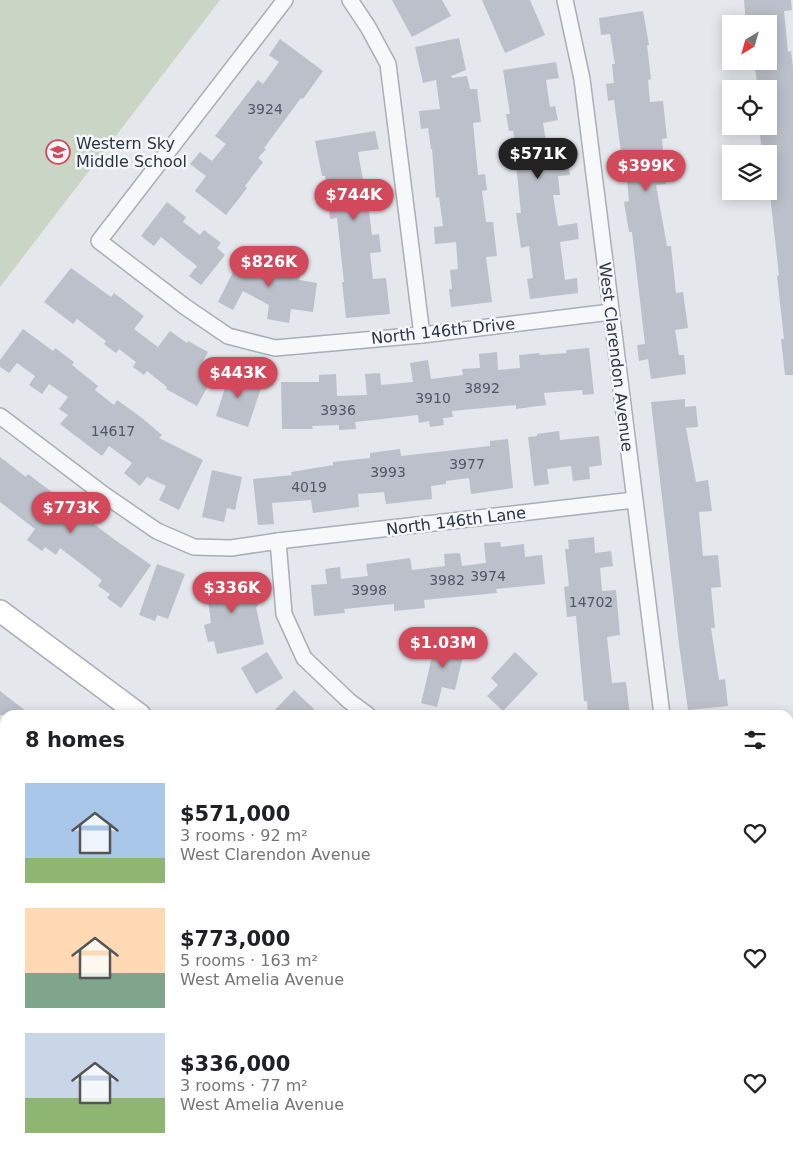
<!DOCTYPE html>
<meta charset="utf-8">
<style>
:root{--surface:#fff;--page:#f6f6f6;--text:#202124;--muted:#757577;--accent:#d1495b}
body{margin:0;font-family:"DejaVu Sans",sans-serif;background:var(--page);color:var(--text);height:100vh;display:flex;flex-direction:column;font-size:19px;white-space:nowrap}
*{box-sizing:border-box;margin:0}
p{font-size:16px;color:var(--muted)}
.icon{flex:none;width:28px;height:28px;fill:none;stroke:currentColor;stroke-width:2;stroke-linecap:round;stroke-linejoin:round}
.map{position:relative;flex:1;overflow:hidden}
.details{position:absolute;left:0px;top:710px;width:794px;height:445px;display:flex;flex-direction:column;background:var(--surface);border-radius:15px 15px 0 0;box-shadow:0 2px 12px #0003}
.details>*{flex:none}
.needle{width:32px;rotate:217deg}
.controls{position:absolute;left:722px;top:15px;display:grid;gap:10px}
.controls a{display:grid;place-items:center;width:55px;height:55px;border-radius:0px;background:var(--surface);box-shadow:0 2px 12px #0003;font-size:25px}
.price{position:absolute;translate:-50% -42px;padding:0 11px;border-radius:18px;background:var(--accent);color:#fff;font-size:16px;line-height:32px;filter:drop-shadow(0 1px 2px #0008)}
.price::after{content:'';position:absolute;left:50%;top:30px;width:15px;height:11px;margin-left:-8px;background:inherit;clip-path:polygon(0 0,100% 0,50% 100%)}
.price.selected{background:#222;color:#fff}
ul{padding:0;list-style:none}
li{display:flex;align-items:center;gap:15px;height:125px;padding:0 25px}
li span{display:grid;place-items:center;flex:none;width:140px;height:100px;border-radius:0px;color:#555}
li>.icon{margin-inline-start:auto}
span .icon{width:60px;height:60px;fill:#fffc;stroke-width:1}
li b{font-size:21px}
h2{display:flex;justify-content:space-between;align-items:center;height:60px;padding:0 25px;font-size:21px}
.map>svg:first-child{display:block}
.built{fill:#d2d6de}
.green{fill:#c9d6c5}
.building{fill:#bbc0ca}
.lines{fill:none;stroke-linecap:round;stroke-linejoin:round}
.lane-casing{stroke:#a9aeb7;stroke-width:10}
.street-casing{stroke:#a9aeb7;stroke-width:18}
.secondary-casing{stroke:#a9aeb7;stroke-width:24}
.lane{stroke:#f7f8fa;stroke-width:8}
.street{stroke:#f7f8fa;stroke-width:15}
.secondary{stroke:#fff;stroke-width:21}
.labels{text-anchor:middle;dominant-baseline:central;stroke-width:5;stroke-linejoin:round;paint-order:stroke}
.number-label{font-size:14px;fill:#4f5766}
.poi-label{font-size:16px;fill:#2b3445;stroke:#f4f6f9;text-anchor:start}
.street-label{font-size:16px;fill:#2b3445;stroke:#f4f6f9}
</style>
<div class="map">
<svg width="793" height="1155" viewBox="0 0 793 1155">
<rect width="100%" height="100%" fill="#e4e7ec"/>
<path class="built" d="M266,1150H681L687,1155H262Z"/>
<path class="green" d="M0,0H220L0,287Z"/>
<g class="building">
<path d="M392,0H442L451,16L412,37Z"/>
<path d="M482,0H530L545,35L505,53Z"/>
<path d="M744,0H791L792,10L784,11L788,52L791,51L793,67V375H785L781,339H784L777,276L779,275L769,186V152L762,153L759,126H769V89H758L754,61H769V24H746Z"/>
<path d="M643,11L649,45H647L651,79L648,80L650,102L663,101L667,138L662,139L666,184L656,185L667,246H671L676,293L683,292L688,328L675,330L679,355H684L686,374L651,379L648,359L639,361L637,345L645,344L632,232H629L624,202L629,201L626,170L620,171L618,153L621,152L614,100L608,101L606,84L614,83L612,64H615L610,34L601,35L599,18Z"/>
<path d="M459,38L466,70L451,76L452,78L467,76L470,89H477L481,122L473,123L478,175L485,174L487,190L482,191L486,222H493L497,256L486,257L492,302L451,307L449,289H452L450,270L458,269L456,242L435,244L434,227L443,226L439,197L436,198L432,149H431L428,128L421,129L419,111L440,109L436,80L423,83L415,47Z"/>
<path d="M280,39L323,71L303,99L301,98L264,148L266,149L258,158L263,162L245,186L247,188L226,215L195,191L206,176L190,164L200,152L212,161L226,144L215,136L258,80L263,84L279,62L269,55Z"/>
<path d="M556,62L559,78L546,80L550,107L555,106L558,120L543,123L549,161L568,159L570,175L558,176L560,195H553L558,226L577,223L579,239L560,242L565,280L577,278L578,293L530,299L527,279L533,278L529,246L521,248L516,213H521L516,164H519L513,131H509L506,114H510L503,70Z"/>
<path d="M375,131L379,149L358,152L363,180L379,179L381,194L367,196L372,235L379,234L381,252L370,253L373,279L386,278L390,314L346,318L342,282H344L337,218L330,219L325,176H322L315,141Z"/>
<path d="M167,202L186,217L183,222L200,235L204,230L221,243L217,248L225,255L201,285L189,276L197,266L184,256L161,237L154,246L141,236Z"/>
<path d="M245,248L276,264L271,272L300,276L299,280L317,283L313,312L291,309L289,323L267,319L269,305L243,291L233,310L218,302Z"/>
<path d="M71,268L111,297L114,293L144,316L134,329L158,347L170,331L187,343L188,341L208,352L202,363L216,371L197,406L166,389L167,387L147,371L144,375L133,367L136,362L119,349L116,353L104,344L106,341L77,319L73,324L44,302Z"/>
<path d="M23,329L53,351L55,348L74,362L72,365L98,386L95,390L114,405L117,400L142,418L162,435L159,438L203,460L179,510L159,500L166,486L147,477L140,486L124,473L132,463L109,446L102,456L60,424L68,415L59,409L68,397L49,384L42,394L29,385L35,376L17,363L9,373L0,367V360Z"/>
<path d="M589,348L594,394L583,395L582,390L544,393L546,405L516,409V405L452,411L453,417L443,418L444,425L430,427L429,421L419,423L418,415L355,422L356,429L339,430V425L312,426L313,429H282L281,382H319V375L336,374L337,396L367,395L365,374L380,373L381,385L413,382L410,363L428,360L431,379L463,375L462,369L480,368L479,354L497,352L498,370L520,368L519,355L539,353L540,355L567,353L566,350Z"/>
<path d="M232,366L246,370L243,382L261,388L248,427L216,416Z"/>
<path d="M685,399V407L696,406L698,427L686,428L696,482L708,480L712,511L699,512L703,556L718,555L721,587L711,588L715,628H711L719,680L725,679L728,706L688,710L679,644L651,402Z"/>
<path d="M559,431L560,440L599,436L602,465L589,467L590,479L573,481L571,466L547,469L549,484L534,486L528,437L537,436V434Z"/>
<path d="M508,439L513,488L471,494L469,478L446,481V484L431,486L432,499L386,504L384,492L358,494L359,507L313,513L311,500L272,503L274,524L258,525L253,479L292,475L291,472L333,465V462L370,458V453L400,449L401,456L490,446V441Z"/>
<path d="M0,457L26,477L28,474L115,540L151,565L121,608L107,598L110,594L98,586L102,580L60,548L56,555L45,547L42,551L27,540L35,529L0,502Z"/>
<path d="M212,470L242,477L235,510L227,508L224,522L202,517Z"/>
<path d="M594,537L595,553L611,551L613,566L600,568L602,591L616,590L620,635L607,637L612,683L626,682L630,715H588L587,701H584L576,616L567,617L564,587L569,586L565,549H569L568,540Z"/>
<path d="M500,542L501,547L524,544L525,557L542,555L545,584L496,589L497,593L424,600L425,608L394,611V604L344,609L345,613L314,616L311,585L327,584L325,569L340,567L341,579L368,576L366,564L410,558L412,570L445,566L444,554L460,553L462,566L486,563L484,543Z"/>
<path d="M157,564L185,574L168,619L157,615L155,621L139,615Z"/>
<path d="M242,577L243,586L256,584L258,606L256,607L264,644L217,654L214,641L208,642L204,625L211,623L208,599H202L200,581Z"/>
<path d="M437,636L466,643L455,690L442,687L437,707L421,703Z"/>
<path d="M267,652L283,678L256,694L241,668Z"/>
<path d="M515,652L538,674L503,711L487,696L498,685L491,678Z"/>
<path d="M294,690L314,709L308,715H270Z"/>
<path d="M0,691L31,715H0Z"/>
</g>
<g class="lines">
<g class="lane-casing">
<g id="lane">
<path d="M406,1150L413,1155"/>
<path d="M459,1150L465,1155"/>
<path d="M627,1150L633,1155"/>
<path d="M308,1155L312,1150"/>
<path d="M504,1155L508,1150"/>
</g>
</g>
<g class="street-casing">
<g id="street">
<path d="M285,0L99,241L184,306L228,336L275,348L422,335L611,312"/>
<path d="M350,0L368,27L388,64L422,335"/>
<path d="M565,0L582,79L662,715"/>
<path d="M0,416L103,494L157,531L194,547L231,548L278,541L284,614L304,658L349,701L368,715"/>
<path d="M278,541L634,500"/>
<path d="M0,796L5,799"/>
<path d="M789,1005L793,1008"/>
<path d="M0,1043L5,1047"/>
<path d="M71,1155L75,1150"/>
<path d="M229,1155L233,1150"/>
<path d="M256,1155L259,1150"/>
</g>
</g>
<g class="secondary-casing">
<g id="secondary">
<path d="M0,611L140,715"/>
<path d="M715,1150L721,1155"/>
</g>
</g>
<use href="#lane" class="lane"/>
<use href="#street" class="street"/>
<use href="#secondary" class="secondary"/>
</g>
<defs>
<g id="school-ring" transform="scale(1.25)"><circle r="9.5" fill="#f4f6f9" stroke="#d1495b" stroke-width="1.5"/><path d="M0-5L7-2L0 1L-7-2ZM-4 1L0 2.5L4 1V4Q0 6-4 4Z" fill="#d1495b"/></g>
</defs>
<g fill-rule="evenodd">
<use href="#school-ring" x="58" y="152"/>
</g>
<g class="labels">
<g class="number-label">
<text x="265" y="109">3924</text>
<text x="482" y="388">3892</text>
<text x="433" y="398">3910</text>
<text x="338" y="410">3936</text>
<text x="113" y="431">14617</text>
<text x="467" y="464">3977</text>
<text x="388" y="472">3993</text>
<text x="309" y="487">4019</text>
<text x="488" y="576">3974</text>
<text x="447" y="580">3982</text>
<text x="369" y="590">3998</text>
<text x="591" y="602">14702</text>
</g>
<g class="poi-label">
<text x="76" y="143">Western Sky<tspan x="76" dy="18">Middle School</tspan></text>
</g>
<g class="street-label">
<text transform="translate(443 331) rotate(-6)">North 146th Drive</text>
<text transform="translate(616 357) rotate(83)">West Clarendon Avenue</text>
<text transform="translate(456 521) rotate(-7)">North 146th Lane</text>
</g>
</g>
</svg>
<div class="controls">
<a><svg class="needle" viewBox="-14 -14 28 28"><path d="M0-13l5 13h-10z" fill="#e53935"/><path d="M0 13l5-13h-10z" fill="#757577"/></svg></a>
<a><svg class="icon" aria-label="locate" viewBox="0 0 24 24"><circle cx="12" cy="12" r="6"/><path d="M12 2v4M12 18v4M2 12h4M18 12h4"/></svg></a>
<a><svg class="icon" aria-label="layers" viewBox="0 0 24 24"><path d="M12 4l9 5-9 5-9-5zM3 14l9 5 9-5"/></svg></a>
</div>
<b class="price selected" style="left:538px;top:180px">$571K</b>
<b class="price" style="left:646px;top:192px">$399K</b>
<b class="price" style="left:354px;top:221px">$744K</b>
<b class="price" style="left:269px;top:288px">$826K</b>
<b class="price" style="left:238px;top:399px">$443K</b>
<b class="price" style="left:71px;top:534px">$773K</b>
<b class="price" style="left:232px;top:614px">$336K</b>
<b class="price" style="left:443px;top:669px">$1.03M</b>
<section class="details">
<h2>8 homes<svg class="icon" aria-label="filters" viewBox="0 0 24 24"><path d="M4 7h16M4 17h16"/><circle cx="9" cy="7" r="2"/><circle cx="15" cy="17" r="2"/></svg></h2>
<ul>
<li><span style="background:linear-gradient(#a9c7e8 75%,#8fb573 0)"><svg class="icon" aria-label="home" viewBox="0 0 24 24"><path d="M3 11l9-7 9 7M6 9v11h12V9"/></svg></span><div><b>$571,000</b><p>3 rooms · 92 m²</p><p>West Clarendon Avenue</p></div><svg class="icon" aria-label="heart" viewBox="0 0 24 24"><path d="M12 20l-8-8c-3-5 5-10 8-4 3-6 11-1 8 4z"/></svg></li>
<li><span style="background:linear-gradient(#ffd9b3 65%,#7fa58c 0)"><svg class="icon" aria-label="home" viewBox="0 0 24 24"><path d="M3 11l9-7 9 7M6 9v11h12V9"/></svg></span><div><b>$773,000</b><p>5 rooms · 163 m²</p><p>West Amelia Avenue</p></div><svg class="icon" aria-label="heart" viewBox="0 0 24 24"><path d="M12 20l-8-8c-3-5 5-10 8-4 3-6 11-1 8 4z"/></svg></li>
<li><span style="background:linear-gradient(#c9d6e8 65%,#8fb573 0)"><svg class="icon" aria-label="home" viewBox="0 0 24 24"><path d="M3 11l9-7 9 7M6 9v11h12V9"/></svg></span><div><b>$336,000</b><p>3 rooms · 77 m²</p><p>West Amelia Avenue</p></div><svg class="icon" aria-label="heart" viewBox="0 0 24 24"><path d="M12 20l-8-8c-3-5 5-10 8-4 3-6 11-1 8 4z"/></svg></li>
</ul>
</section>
</div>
